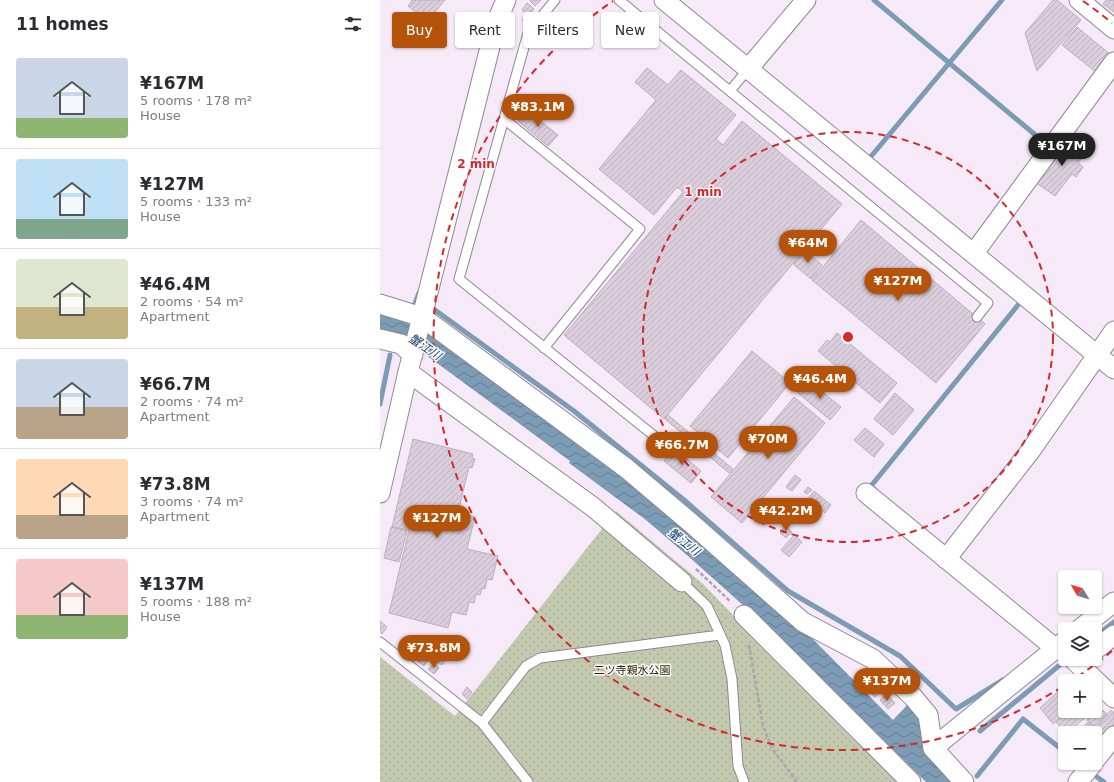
<!DOCTYPE html>
<meta charset="utf-8">
<style>
:root{--surface:#fff;--page:#f7f7f7;--text:#2b2b33;--muted:#7c7c81;--line:#e1e1e2;--accent:#b45309}
body{margin:0;font-family:"DejaVu Sans","Noto Sans JP",sans-serif;background:var(--page);color:var(--text);height:100vh;display:flex;flex-direction:column;font-size:15px;white-space:nowrap}
*{box-sizing:border-box;margin:0}
p{font-size:13px;color:var(--muted)}
.icon{flex:none;width:22px;height:22px;fill:none;stroke:currentColor;stroke-width:2;stroke-linecap:round;stroke-linejoin:round}
.map{position:relative;flex:1;overflow:hidden}
.panel{display:flex;flex-direction:column;background:var(--surface);width:380px}
.panel>*{flex:none}
.banner{position:absolute;left:12px;top:12px;width:380px;height:36px;display:flex;gap:8px}
.needle{width:26px;rotate:308deg}
.controls{position:absolute;left:678px;top:570px;display:grid;gap:8px}
.controls a{display:grid;place-items:center;width:44px;height:44px;border-radius:4px;background:var(--surface);box-shadow:0 1px 3px #0004;font-size:20px}
.price{position:absolute;translate:-50% -34px;padding:0 9px;border-radius:14px;background:var(--accent);color:#fff;font-size:13px;line-height:26px;filter:drop-shadow(0 1px 2px #0008)}
.price::after{content:'';position:absolute;left:50%;top:24px;width:12px;height:9px;margin-left:-6px;background:inherit;clip-path:polygon(0 0,100% 0,50% 100%)}
.price.selected{background:#222;color:#fff}
ul{padding:0;list-style:none}
li{display:flex;align-items:center;gap:12px;height:100px;padding:0 16px}
li+li{border-top:1px solid var(--line)}
li span{display:grid;place-items:center;flex:none;width:112px;height:80px;border-radius:4px;color:#555}
li>.icon{margin-inline-start:auto}
span .icon{width:48px;height:48px;fill:#fffc;stroke-width:1}
li b{font-size:17px}
h2{display:flex;justify-content:space-between;align-items:center;height:48px;padding:0 16px;font-size:17px}
.tag{padding:0 14px;border-radius:4px;background:var(--surface);box-shadow:0 1px 3px #0004;font-size:14px;line-height:36px}
.tag.selected{background:var(--accent);color:#fff}
main{display:flex;flex:1;min-height:0}
.map>svg:first-child{display:block}
.green{fill:url(#green-dots)}
.water{fill:url(#water-waves)}
.lines{fill:none;stroke-linecap:round;stroke-linejoin:round}
.stream{stroke:#7c9bb4;stroke-width:5}
.building{fill:url(#building-hatch);stroke:#bcafbd}
.service-casing{stroke:#918593;stroke-width:11}
.minor-casing{stroke:#918593;stroke-width:21}
.path{stroke:#aea4af;stroke-width:2.5;stroke-dasharray:4 2;stroke-linecap:butt}
.service{stroke:#fff;stroke-width:9}
.minor{stroke:#fff;stroke-width:19}
.ring{fill:none;stroke:#d62828;stroke-width:2;stroke-dasharray:7 5}
.labels{text-anchor:middle;dominant-baseline:central;stroke-width:3;stroke-linejoin:round;paint-order:stroke}
.park-label{font-size:11px;fill:#282d01;stroke:#fff9ff}
.water-label{font-size:12px;font-style:italic;fill:#0c4366;stroke:#fff9ff}
.centre{fill:#d62828;stroke:#fff9ff;stroke-width:2}
.ring-label{font-size:12px;text-anchor:middle;font-weight:bold;fill:#d62828;stroke:#fff9ff;stroke-width:3;stroke-linejoin:round;paint-order:stroke}
</style>
<main>
<section class="panel">
<h2>11 homes<svg class="icon" aria-label="filters" viewBox="0 0 24 24"><path d="M4 7h16M4 17h16"/><circle cx="9" cy="7" r="2"/><circle cx="15" cy="17" r="2"/></svg></h2>
<ul>
<li><span style="background:linear-gradient(#c9d6e8 75%,#8fb573 0)"><svg class="icon" aria-label="home" viewBox="0 0 24 24"><path d="M3 11l9-7 9 7M6 9v11h12V9"/></svg></span><div><b>¥167M</b><p>5 rooms · 178 m²</p><p>House</p></div></li>
<li><span style="background:linear-gradient(#bfe0f5 75%,#7fa58c 0)"><svg class="icon" aria-label="home" viewBox="0 0 24 24"><path d="M3 11l9-7 9 7M6 9v11h12V9"/></svg></span><div><b>¥127M</b><p>5 rooms · 133 m²</p><p>House</p></div></li>
<li><span style="background:linear-gradient(#dfe7d0 60%,#c2b280 0)"><svg class="icon" aria-label="home" viewBox="0 0 24 24"><path d="M3 11l9-7 9 7M6 9v11h12V9"/></svg></span><div><b>¥46.4M</b><p>2 rooms · 54 m²</p><p>Apartment</p></div></li>
<li><span style="background:linear-gradient(#c9d6e8 60%,#b9a48a 0)"><svg class="icon" aria-label="home" viewBox="0 0 24 24"><path d="M3 11l9-7 9 7M6 9v11h12V9"/></svg></span><div><b>¥66.7M</b><p>2 rooms · 74 m²</p><p>Apartment</p></div></li>
<li><span style="background:linear-gradient(#ffd9b3 70%,#b9a48a 0)"><svg class="icon" aria-label="home" viewBox="0 0 24 24"><path d="M3 11l9-7 9 7M6 9v11h12V9"/></svg></span><div><b>¥73.8M</b><p>3 rooms · 74 m²</p><p>Apartment</p></div></li>
<li><span style="background:linear-gradient(#f6c9c9 70%,#8fb573 0)"><svg class="icon" aria-label="home" viewBox="0 0 24 24"><path d="M3 11l9-7 9 7M6 9v11h12V9"/></svg></span><div><b>¥137M</b><p>5 rooms · 188 m²</p><p>House</p></div></li>
</ul>
</section>
<div class="map">
<svg width="734" height="782" viewBox="0 0 734 782">
<defs>
<pattern id="green-dots" width="8" height="8" patternUnits="userSpaceOnUse"><rect width="8" height="8" fill="#c3c9ae"/><path d="M2 2h.1M6 6h.1" fill="none" stroke="#a8ad96" stroke-width="1.8" stroke-linecap="round"/></pattern>
<pattern id="water-waves" width="16" height="10" patternUnits="userSpaceOnUse"><rect width="16" height="10" fill="#7c9bb4"/><path d="M0 5q4-4 8 0t8 0" fill="none" stroke="#677f93"/></pattern>
<pattern id="building-hatch" width="6" height="6" patternUnits="userSpaceOnUse"><rect width="6" height="6" fill="#dbcedc"/><path d="M-1 1l2-2M0 6l6-6M5 7l2-2" fill="none" stroke="#bdb2be"/></pattern>
</defs>
<rect width="100%" height="100%" fill="#f6e9f8"/>
<path class="green" d="M236,511L322,583L469,735L518,782H0V657L75,716Z"/>
<path class="water" d="M0,309L37,322L240,473L416,622L513,720L533,699L575,782H546L403,641L308,556L266,520L189,463L190,461L27,341L0,335Z"/>
<g class="lines">
<g class="stream">
<path d="M494,0L665,143"/>
<path d="M488,160L622,0"/>
<path d="M33,309L39,293"/>
<path d="M55,310L194,411L304,500L408,591L520,656L576,709L623,680"/>
<path d="M0,404L10,355"/>
<path d="M495,490L491,486L638,305"/>
<path d="M715,637L734,622"/>
<path d="M600,731L687,659"/>
<path d="M597,776L643,719L685,752"/>
<path d="M717,777L724,782"/>
</g>
</g>
<g class="building">
<path d="M31,0H65L50,18L49,17L45,20L28,6L32,1Z"/>
<path d="M151,0H161L155,6L150,1Z"/>
<path d="M673,0H677L701,20L657,71L645,33Z"/>
<path d="M726,0H734V12L723,4Z"/>
<path d="M147,3L154,9L148,15L142,10Z"/>
<path d="M146,14L149,17L145,22L142,20Z"/>
<path d="M697,27L731,55L717,73L682,45Z"/>
<path d="M267,68L288,85L301,70L356,115L336,139L343,145L362,121L462,204L284,419L184,335L303,192L297,187L274,215L219,169L276,100L255,82Z"/>
<path d="M147,110L178,135L168,146L138,121Z"/>
<path d="M689,138L707,151L698,163L703,167L696,177L692,174L675,196L655,182Z"/>
<path d="M481,220L605,324L556,383L432,280Z"/>
<path d="M425,250L442,265L431,279L413,264Z"/>
<path d="M457,333L517,383L500,403L438,351L447,340L450,342Z"/>
<path d="M372,351L410,383L348,458L310,426Z"/>
<path d="M429,381L461,407L450,420L418,393Z"/>
<path d="M515,393L534,410L513,435L494,419Z"/>
<path d="M414,397L445,423L362,523L331,497Z"/>
<path d="M288,415L353,469L349,473L285,419Z"/>
<path d="M485,428L504,444L494,457L474,440Z"/>
<path d="M33,439L93,454L92,458L95,459L92,468L89,467L78,513L95,517L87,549L118,556L112,580L107,579L105,589L102,588L100,595L96,594L94,603L89,602L86,615L72,612L68,628L9,613L29,530L12,527Z"/>
<path d="M294,448L321,471L311,483L284,461Z"/>
<path d="M415,475L421,480L412,491L406,487Z"/>
<path d="M428,487L432,490L427,494L424,492Z"/>
<path d="M434,491L451,505L445,513L428,499Z"/>
<path d="M405,526L412,532L406,538L400,533Z"/>
<path d="M11,527L27,531L19,562L4,558Z"/>
<path d="M414,535L422,542L409,557L401,550Z"/>
<path d="M0,621L7,627L2,634L0,632Z"/>
<path d="M34,647L49,659L44,666L29,654Z"/>
<path d="M62,652L68,657L62,665L55,660Z"/>
<path d="M54,663L59,668L54,674L48,669Z"/>
<path d="M485,669L503,689L495,697L477,676Z"/>
<path d="M87,687L92,692L87,699L82,694Z"/>
<path d="M683,687L685,690V711H688L673,724L660,708Z"/>
<path d="M506,694L515,703L508,709L500,700Z"/>
<path d="M718,707L727,714L716,728L707,720Z"/>
<path d="M731,710L734,713V729L715,747V733H712Z"/>
<path d="M689,711H702L707,716L687,733H686L676,722Z"/>
<path d="M708,722L715,728L711,733H698Z"/>
</g>
<g class="lines">
<g class="service-casing">
<g id="service">
<path d="M175,0L148,33L79,279L283,443"/>
<path d="M239,0L608,303L597,317"/>
<path d="M350,91L368,69"/>
<path d="M124,119L260,229L164,348"/>
<path d="M302,582L327,606L345,645L352,679L358,766L364,782"/>
<path d="M0,642L102,723"/>
<path d="M148,782L102,723L146,666L160,658L340,635"/>
</g>
</g>
<g class="minor-casing">
<g id="minor">
<path d="M284,0L734,369"/>
<path d="M699,0L734,29"/>
<path d="M368,69L426,0"/>
<path d="M594,253L734,62"/>
<path d="M0,304L42,317L246,468L311,523L423,622L493,659L533,697L548,715L553,748L584,782"/>
<path d="M0,339L21,344L33,355"/>
<path d="M28,372L213,507L302,582"/>
<path d="M0,493L28,372L116,23L126,0"/>
<path d="M486,493L675,648"/>
<path d="M566,559L651,450L734,331"/>
<path d="M364,615L531,782"/>
<path d="M700,629L734,602"/>
<path d="M715,650L734,635"/>
<path d="M693,659L734,698"/>
<path d="M553,748L685,641"/>
<path d="M715,760L734,736"/>
<path d="M698,782L713,763"/>
</g>
</g>
<g class="path">
<path d="M316,569L351,602"/>
<path d="M369,645L383,726L392,748L417,782"/>
</g>
<use href="#service" class="service"/>
<use href="#minor" class="minor"/>
</g>
<g class="ring">
<circle cx="468" cy="337" r="205"/>
<path d="M732 651A410 410 0 0 1 691 681M682 687A410 410 0 0 1 233 1M703 1A410 410 0 0 1 732 23"/>
</g>
<g class="labels">
<g class="park-label">
<text x="252" y="670">二ツ寺親水公園</text>
</g>
<g class="water-label">
<text transform="translate(45 347) rotate(34)">蟹江川</text>
<text transform="translate(304 542) rotate(38)">蟹江川</text>
</g>
</g>
<circle cx="468" cy="337" r="6" class="centre"/>
<g class="ring-label">
<text x="96" y="168">2 min</text>
<text x="323" y="196">1 min</text>
</g>
</svg>
<div class="controls">
<a><svg class="needle" viewBox="-14 -14 28 28"><path d="M0-13l5 13h-10z" fill="#e53935"/><path d="M0 13l5-13h-10z" fill="#7c7c81"/></svg></a>
<a><svg class="icon" aria-label="layers" viewBox="0 0 24 24"><path d="M12 4l9 5-9 5-9-5zM3 14l9 5 9-5"/></svg></a>
<a>+</a>
<a>−</a>
</div>
<b class="price" style="left:158px;top:128px">¥83.1M</b>
<b class="price selected" style="left:682px;top:167px">¥167M</b>
<b class="price" style="left:428px;top:264px">¥64M</b>
<b class="price" style="left:518px;top:302px">¥127M</b>
<b class="price" style="left:440px;top:400px">¥46.4M</b>
<b class="price" style="left:388px;top:460px">¥70M</b>
<b class="price" style="left:302px;top:466px">¥66.7M</b>
<b class="price" style="left:406px;top:532px">¥42.2M</b>
<b class="price" style="left:57px;top:539px">¥127M</b>
<b class="price" style="left:54px;top:669px">¥73.8M</b>
<b class="price" style="left:507px;top:702px">¥137M</b>
<div class="banner">
<a class="tag selected">Buy</a>
<a class="tag">Rent</a>
<a class="tag">Filters</a>
<a class="tag">New</a>
</div>
</div>
</main>
